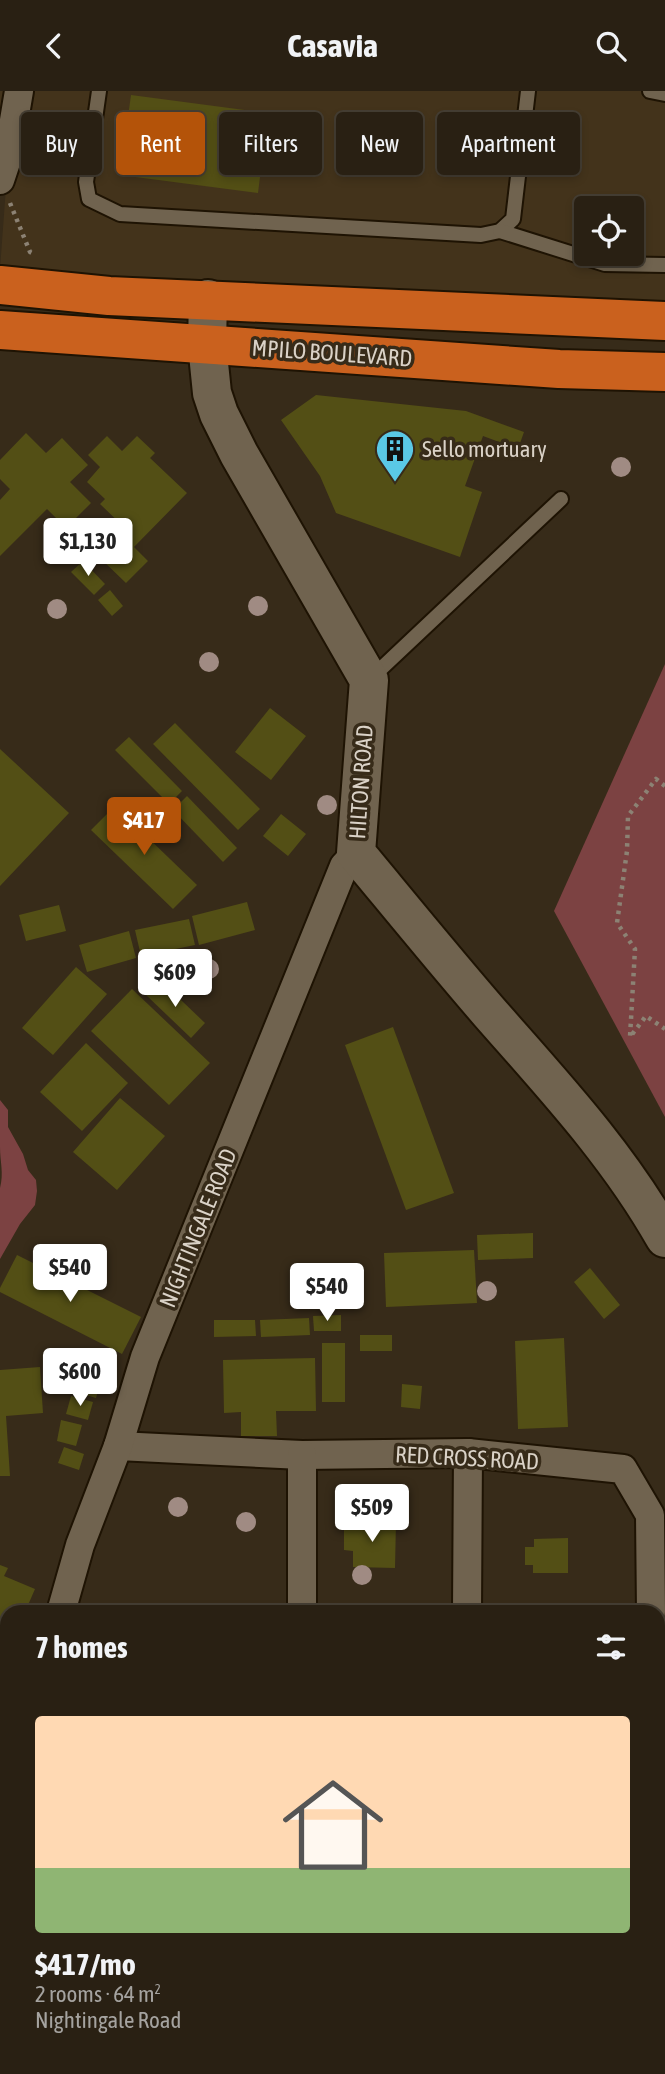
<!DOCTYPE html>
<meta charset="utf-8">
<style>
:root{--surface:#292013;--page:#31281c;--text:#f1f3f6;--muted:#a5a3a0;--line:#453e33;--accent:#b45309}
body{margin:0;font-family:"Asap Condensed",sans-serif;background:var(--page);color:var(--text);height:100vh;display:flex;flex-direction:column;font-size:26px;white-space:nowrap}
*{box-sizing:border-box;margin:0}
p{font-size:23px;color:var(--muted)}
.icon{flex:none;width:38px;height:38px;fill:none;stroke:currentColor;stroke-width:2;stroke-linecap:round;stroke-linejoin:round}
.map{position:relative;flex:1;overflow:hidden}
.side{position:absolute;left:0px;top:1514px;width:665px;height:471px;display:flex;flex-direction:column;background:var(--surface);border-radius:21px 21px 0 0;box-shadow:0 4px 10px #0003,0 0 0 2px var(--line)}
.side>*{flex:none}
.guide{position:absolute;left:21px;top:21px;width:623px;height:63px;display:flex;gap:14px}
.controls{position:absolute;left:574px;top:105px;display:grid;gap:14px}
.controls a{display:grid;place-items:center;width:70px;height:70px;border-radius:7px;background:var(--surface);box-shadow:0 4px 10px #0003,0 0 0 2px var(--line);font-size:35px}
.price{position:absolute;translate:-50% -60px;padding:0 16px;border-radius:7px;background:#fff;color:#222;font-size:23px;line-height:46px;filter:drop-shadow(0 2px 4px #0008)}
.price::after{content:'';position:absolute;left:50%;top:42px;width:21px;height:16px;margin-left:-10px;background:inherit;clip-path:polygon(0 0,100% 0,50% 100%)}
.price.active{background:var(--accent);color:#fff}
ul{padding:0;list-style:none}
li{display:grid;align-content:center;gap:14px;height:371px;padding:0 35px}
li span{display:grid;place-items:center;height:217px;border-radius:7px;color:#555}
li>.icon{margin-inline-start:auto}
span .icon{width:126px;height:126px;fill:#fffc;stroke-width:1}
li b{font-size:30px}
h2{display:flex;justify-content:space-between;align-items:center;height:84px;padding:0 35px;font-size:30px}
.chip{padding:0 24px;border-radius:7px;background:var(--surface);box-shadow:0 4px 10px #0003,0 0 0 2px var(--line);font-size:24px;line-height:63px}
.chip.active{background:var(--accent);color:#fff}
header{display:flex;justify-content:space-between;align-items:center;height:91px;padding:0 35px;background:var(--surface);font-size:32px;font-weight:700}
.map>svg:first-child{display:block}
.built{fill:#43331b;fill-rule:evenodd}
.green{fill:#7c4242}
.building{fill:#534f15}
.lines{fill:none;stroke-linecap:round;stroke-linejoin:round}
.lane-casing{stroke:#1e1303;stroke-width:18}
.street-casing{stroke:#1e1303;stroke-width:32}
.secondary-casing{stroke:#1e1303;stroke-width:42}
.highway-casing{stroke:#1e1303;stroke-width:42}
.path{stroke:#8c8274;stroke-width:4.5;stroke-dasharray:3.5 5;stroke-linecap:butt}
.lane{stroke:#70634f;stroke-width:14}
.street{stroke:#70634f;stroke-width:28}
.secondary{stroke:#70634f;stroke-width:38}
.highway{stroke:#ca611e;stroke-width:38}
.tree{fill:#a08b83}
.labels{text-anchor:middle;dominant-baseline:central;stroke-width:7;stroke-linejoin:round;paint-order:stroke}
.street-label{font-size:23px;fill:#dad2c7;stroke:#372b19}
.poi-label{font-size:23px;fill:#dad2c7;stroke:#372b19;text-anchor:start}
</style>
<header><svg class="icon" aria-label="back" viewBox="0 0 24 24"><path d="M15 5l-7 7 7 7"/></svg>Casavia<svg class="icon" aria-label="search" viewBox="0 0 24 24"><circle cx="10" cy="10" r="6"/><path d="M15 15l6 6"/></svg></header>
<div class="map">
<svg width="665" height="1983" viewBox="0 0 665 1983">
<rect width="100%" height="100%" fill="#372b19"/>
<path class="built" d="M0,0H665V230L0,178L8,69L0,89ZM586,117H632V163H586Z"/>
<g class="green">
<path d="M665,573V1026L554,820Z"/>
<path d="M0,1009L8,1019V1036L23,1063L28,1079L36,1089L37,1100L35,1114L20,1133L0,1168V1097C4,1082 0,1071 0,1056C0,1041 0,1025 0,1009Z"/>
</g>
<g class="building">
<path d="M131,4L268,22L258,102L120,84Z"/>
<path d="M316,304L466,320L524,341L518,358L483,345L465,395L482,401L460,466L336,422L320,385L281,329Z"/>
<path d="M26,342L46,362L62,347L88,374L70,391L91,412L66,437L47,418L0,465V409L10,398L0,388V369Z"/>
<path d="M107,345L122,360L137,345L155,362L150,367L187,402L134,456L148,470L126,492L98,465L125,437L100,413L105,408L87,391L100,376L88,364Z"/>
<path d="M83,470L105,493L94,504L71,481Z"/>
<path d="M110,499L123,515L112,525L98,509Z"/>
<path d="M270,617L306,645L271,689L235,661Z"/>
<path d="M175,632L260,718L238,739L153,653Z"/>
<path d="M129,646L182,700L169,713L115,659Z"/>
<path d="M0,658L69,722L0,795Z"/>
<path d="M187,705L237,757L223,771L173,719Z"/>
<path d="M115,715L197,794L173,818L91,739Z"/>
<path d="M281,723L306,743L288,765L263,745Z"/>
<path d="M247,811L255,839L199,854L192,825Z"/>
<path d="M59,814L66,840L26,850L19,824Z"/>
<path d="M189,828L195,854L141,865L135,839Z"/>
<path d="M129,840L136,867L87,881L79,854Z"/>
<path d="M76,876L107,903L53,964L22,937Z"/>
<path d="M159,888L205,932L191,947L145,903Z"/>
<path d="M132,898L210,972L169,1014L91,940Z"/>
<path d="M393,936L454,1102L406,1119L345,954Z"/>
<path d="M86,952L128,992L82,1040L40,1001Z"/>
<path d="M120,1007L165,1045L117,1099L73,1061Z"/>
<path d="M533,1142V1167L478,1169L477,1144Z"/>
<path d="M474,1159L477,1212L386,1216L384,1162Z"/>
<path d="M17,1164L141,1226L122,1263L0,1201V1197Z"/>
<path d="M590,1177L620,1214L604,1228L574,1191Z"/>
<path d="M341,1224V1240H314L313,1225Z"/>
<path d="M309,1227L310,1244L261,1246L260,1229Z"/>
<path d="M214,1229H255L256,1245L214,1246Z"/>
<rect x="360" y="1244" width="32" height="16"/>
<path d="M564,1247L568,1336L518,1338L515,1250Z"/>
<rect x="322" y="1252" width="23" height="59"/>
<path d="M315,1267L316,1320H276L277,1345H241V1321L224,1322L223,1269Z"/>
<path d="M40,1276L43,1322L6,1325L10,1385H0V1279Z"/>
<path d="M77,1282L101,1289L96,1307L72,1300Z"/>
<path d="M402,1293L422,1295L420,1318L401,1316Z"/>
<path d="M71,1305L93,1311L88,1329L66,1323Z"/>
<path d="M61,1329L82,1334L76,1355L57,1350Z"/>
<path d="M64,1356L84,1363L79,1379L58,1372Z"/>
<path d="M355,1430L396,1431L395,1477L353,1476V1460L344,1459V1436L355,1437Z"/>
<path d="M568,1447V1482H533V1474H525V1456H534V1448Z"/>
<path d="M0,1474L8,1477L4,1485L35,1498L25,1521H7V1529L0,1526Z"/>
<path d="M7,1938V1978H258L259,1983H0V1954Z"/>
</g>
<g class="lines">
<g class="lane-casing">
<g id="lane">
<path d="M99,0L86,91L89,108L120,123L481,144L500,140L513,128L528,0"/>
<path d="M650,0L665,3"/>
<path d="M500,140L605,173L665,174"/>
<path d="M370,588L561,408"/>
</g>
</g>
<g class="street-casing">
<g id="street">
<path d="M0,89L8,65L19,0"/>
<path d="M118,1355L302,1364L468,1362L623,1378L650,1424L651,1521"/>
<path d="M302,1364V1521"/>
<path d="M61,1521L80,1454L118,1355L145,1266L344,775L356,762"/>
<path d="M467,1521L468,1362"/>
<path d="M0,1721L7,1700"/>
<path d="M304,1978V1983"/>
<path d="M654,1978V1983"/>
<path d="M466,1983V1978"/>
</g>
</g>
<g class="secondary-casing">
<path id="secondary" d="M208,208L207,253L212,302L219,323L239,363L369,589L356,762C400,815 444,869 489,921C553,994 617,1062 665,1147"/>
</g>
<g class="highway-casing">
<g id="highway">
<path d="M0,194L109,205L665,230"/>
<path d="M0,239L559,278L665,281"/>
</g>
</g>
<g class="path">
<path d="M10,112L30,161L34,163"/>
<path d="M665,695L656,688L628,725L627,760L617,832L635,858L630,946L646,925L665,938"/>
</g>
<use href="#lane" class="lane"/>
<use href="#street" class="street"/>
<use href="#secondary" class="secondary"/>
<use href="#highway" class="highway"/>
</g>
<g class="tree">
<circle cx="621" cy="376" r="10"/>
<circle cx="258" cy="515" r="10"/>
<circle cx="57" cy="518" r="10"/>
<circle cx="209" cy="571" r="10"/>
<circle cx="327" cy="714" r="10"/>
<circle cx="209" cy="878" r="10"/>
<circle cx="487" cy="1200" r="10"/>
<circle cx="178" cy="1416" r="10"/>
<circle cx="246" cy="1431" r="10"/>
<circle cx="362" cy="1484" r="10"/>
</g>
<defs>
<g id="building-pin" transform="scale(2.0125)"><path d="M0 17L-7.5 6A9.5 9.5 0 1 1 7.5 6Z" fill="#5ac8e6" stroke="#372b19"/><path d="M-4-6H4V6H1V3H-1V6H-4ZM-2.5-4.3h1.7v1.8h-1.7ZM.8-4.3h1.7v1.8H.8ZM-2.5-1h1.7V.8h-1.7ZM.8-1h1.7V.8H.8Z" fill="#111"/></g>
</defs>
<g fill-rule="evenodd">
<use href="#building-pin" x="395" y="358"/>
</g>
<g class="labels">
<g class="street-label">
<text transform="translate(332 262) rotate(4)">MPILO BOULEVARD</text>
<text transform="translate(361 691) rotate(-86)">HILTON ROAD</text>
<text transform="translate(198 1137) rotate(-68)">NIGHTINGALE ROAD</text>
<text transform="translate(467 1367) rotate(3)">RED CROSS ROAD</text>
</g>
<g class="poi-label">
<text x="422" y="358">Sello mortuary</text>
</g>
</g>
</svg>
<div class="controls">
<a><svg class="icon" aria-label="locate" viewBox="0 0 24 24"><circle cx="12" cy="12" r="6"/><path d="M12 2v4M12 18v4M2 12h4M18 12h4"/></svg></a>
</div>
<b class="price" style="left:88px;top:487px">$1,130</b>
<b class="price active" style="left:144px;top:766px">$417</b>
<b class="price" style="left:175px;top:918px">$609</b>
<b class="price" style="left:70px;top:1213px">$540</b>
<b class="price" style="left:327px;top:1232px">$540</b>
<b class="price" style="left:80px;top:1317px">$600</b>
<b class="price" style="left:372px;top:1453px">$509</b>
<div class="guide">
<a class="chip">Buy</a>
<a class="chip active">Rent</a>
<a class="chip">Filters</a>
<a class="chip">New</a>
<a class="chip">Apartment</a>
</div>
<section class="side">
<h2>7 homes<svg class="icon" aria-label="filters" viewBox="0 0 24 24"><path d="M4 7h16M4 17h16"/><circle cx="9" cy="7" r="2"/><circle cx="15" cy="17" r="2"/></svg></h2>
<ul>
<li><span style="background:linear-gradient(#ffd9b3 70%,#8fb573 0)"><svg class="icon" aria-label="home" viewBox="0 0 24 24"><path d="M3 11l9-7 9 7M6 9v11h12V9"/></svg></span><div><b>$417/mo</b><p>2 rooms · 64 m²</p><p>Nightingale Road</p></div></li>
</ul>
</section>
</div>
